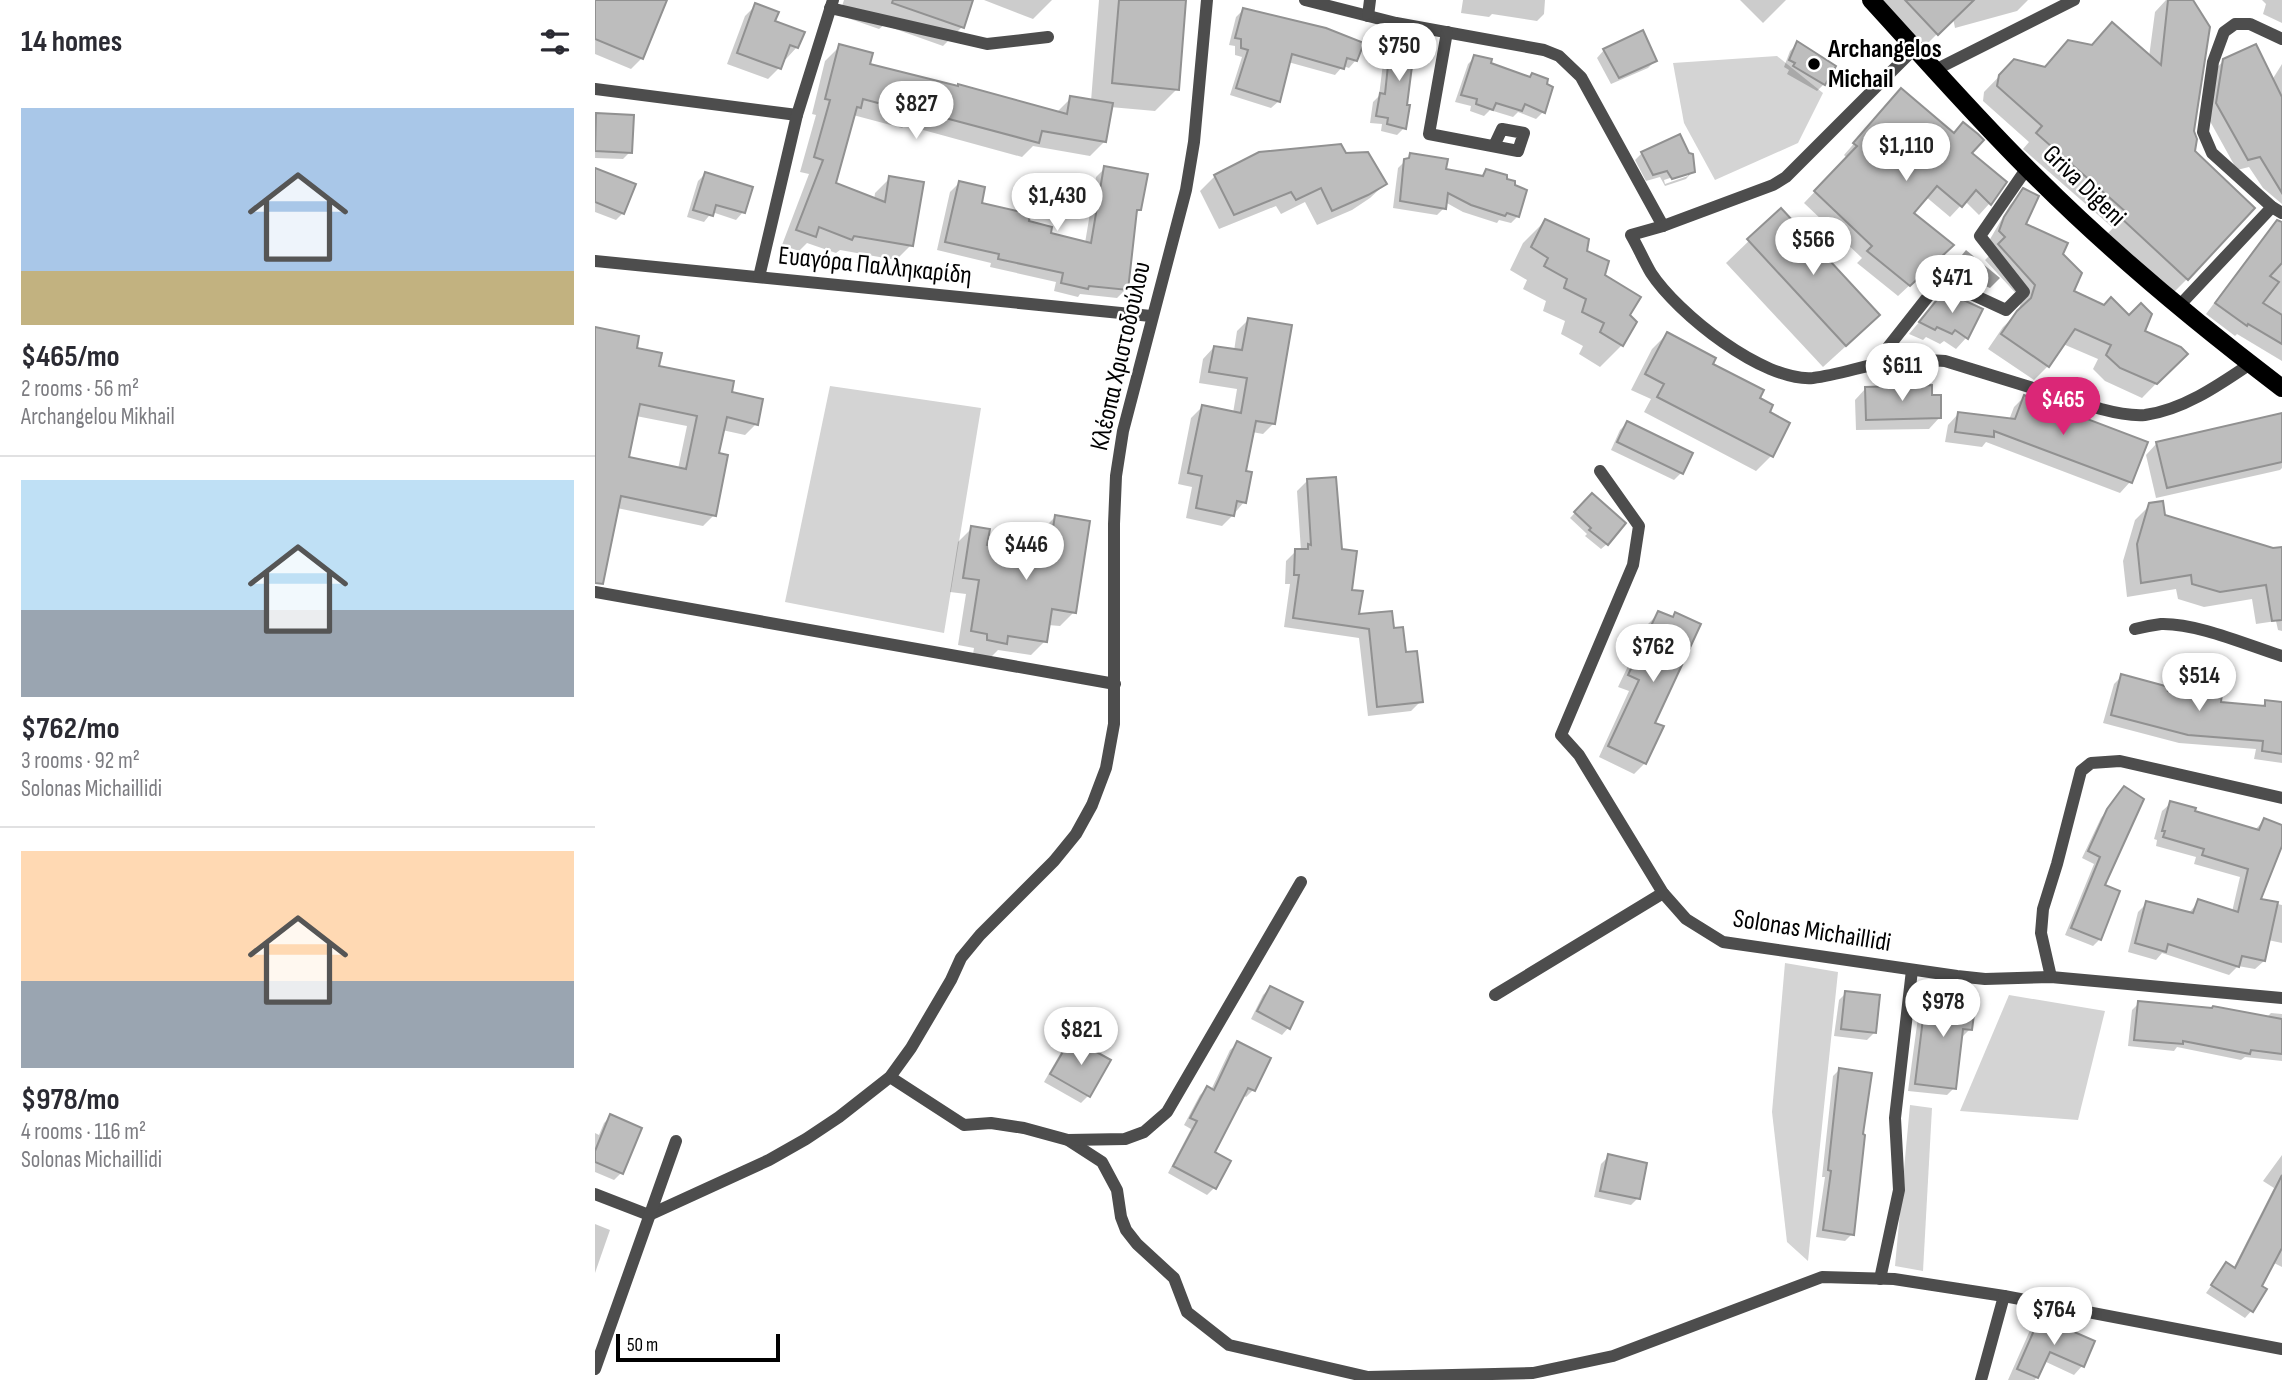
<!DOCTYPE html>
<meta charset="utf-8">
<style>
:root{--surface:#fff;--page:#f2f2f3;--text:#2b2b33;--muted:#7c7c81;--line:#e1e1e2;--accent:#db2777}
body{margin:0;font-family:"Sofia Sans Condensed",sans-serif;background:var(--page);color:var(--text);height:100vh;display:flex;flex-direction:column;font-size:26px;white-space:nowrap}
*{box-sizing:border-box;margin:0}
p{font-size:23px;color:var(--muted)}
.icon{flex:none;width:38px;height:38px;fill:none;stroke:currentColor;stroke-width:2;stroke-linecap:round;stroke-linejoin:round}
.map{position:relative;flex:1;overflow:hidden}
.details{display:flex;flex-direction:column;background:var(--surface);width:595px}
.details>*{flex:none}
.scale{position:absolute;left:21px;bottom:18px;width:164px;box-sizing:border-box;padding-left:7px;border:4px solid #000;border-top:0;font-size:19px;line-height:24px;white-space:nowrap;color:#000;-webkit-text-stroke:5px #fff;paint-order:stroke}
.price{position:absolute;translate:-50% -60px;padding:0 16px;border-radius:24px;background:#fff;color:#222;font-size:23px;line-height:46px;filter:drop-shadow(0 2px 4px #0008)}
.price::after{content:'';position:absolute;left:50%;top:42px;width:21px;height:16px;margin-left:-10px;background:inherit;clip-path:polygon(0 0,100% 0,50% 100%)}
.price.active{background:var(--accent);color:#fff}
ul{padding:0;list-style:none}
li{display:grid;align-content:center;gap:14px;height:371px;padding:0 21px}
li+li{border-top:2px solid var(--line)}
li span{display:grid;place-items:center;height:217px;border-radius:0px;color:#555}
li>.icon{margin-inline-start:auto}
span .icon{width:126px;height:126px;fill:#fffc;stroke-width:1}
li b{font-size:30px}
h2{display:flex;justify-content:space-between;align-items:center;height:84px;padding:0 21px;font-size:30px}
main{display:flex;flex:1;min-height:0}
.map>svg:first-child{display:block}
.green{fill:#d4d4d4}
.water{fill:#9b9b9b}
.shadow{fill:#0003;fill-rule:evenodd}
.building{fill:#bdbdbd;stroke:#919191;stroke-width:2;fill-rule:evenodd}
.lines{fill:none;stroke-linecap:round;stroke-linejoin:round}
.minor{stroke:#4d4d4d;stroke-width:12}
.major{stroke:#000;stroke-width:18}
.poi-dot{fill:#000;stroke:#fff;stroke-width:2.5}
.labels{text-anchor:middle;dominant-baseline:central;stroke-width:5;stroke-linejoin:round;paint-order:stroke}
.poi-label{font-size:26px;font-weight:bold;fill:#000;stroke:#fff;text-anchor:start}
.street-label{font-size:26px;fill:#000;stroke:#fff}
</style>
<main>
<section class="details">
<h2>14 homes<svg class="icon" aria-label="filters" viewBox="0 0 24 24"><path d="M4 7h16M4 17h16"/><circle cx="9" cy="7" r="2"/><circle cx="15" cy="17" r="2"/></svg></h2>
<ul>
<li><span style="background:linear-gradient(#a9c7e8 75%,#c2b280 0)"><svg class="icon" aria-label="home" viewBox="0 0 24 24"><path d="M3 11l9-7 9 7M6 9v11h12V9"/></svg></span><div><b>$465/mo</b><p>2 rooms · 56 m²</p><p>Archangelou Mikhail</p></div></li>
<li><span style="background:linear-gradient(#bfe0f5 60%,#9aa5b1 0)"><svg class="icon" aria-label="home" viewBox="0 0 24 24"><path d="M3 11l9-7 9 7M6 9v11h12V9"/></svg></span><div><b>$762/mo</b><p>3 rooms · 92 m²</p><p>Solonas Michaillidi</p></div></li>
<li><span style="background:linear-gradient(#ffd9b3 60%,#9aa5b1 0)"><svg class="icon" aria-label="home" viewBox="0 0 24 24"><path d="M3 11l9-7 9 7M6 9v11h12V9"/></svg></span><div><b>$978/mo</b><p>4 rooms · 116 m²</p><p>Solonas Michaillidi</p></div></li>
</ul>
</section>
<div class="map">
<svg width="1687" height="1380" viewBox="0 0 1687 1380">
<rect width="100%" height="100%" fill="#fff"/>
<g class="green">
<path d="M1182,56L1228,93L1203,143L1120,180L1089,123L1078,63Z"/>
<path d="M235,386L386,408L349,633L190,602Z"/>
<path d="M1190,963L1243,972L1213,1261L1192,1242L1177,1112Z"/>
<path d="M1414,995L1510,1011L1483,1120L1365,1111Z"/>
<path d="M1315,1105L1337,1108L1328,1271L1300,1266Z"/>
</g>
<path class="water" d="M1371,250L1405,278L1395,288L1354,271Z"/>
<g class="shadow">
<path d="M0,0H70L47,58L36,69L0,54Z"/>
<path d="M249,0H376L367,27L348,46L289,25L284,29L244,15Z"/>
<path d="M389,0H457L438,19Z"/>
<path d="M504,0H589L582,89L560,111L515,107L510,141L495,156L438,146L427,157L310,125L307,128L258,115L239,184L279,200L280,193L295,178L316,245L301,260L245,250L241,253L212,243L204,251L187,245L214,174L205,172L221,115L217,114L230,61L245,46L273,65L461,113L476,98L496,101Z"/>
<path d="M868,0H950L949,14L942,21L897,14L894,17L866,13Z"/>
<path d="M1145,0H1191L1168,23Z"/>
<path d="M1267,0H1433L1422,11L1360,28L1358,18L1320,56Z"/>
<path d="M1571,0H1596L1598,131L1592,279L1577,294L1512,234L1518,228L1428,149L1434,142L1388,101L1389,92L1419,61L1449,68L1459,57H1554L1560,12Z"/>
<path d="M1667,0H1687V23L1668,14L1671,4Z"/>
<path d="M161,5L202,47L191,59L188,58L184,68L173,79L132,64L150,16Z"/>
<path d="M648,10L761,60L754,68L748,66L740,75L693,62L684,101L676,108L635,95L647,57L640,55V46L634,45L641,17Z"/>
<path d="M1048,32L1060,61L1053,68L1016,84L1002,58L1009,50Z"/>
<path d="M805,40L822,65L814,73L809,128L802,135L786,131L787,124L775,123L778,102L784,96L789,55Z"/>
<path d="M1202,44L1229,84L1222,91L1192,74L1194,70L1189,67L1195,51Z"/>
<path d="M880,57L894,64L948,112L941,119L923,112L918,117L895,110L889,116L875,111L876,106L860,102L873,64Z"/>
<path d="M1629,60L1677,80L1687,64V204L1668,188L1654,167L1642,170L1611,114L1619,71Z"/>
<path d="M1296,101L1375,154L1410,182L1394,204L1384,215L1370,201L1355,217L1330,196L1317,213L1346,256L1303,296L1262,263L1267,258L1209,203L1252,158L1249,155Z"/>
<path d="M0,115L37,117L35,152L28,159L0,158Z"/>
<path d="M1047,153L1098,171L1091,179L1070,186L1065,177L1051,181L1040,160ZM1093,172V176L1070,184L1069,180Z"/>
<path d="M750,155L790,184L775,198L757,210L722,225L710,202L686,214L681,206L624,229L605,191L620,176Z"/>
<path d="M816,155L849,171L885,178L891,171L923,216L916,223L904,220L902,223L868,212L850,202L849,208L842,215L798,208L803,168Z"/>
<path d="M510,168L545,209L539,215L531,289L522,298L485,294L483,297L459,291L461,282L395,267L396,263L342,250L355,192L364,183L385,204L432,223L453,235L490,243L501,177Z"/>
<path d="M0,170L28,213L21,220L0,212Z"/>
<path d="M110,174L148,212L141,220L117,212L109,222L92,217L103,181Z"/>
<path d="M1429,191V225L1466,254L1477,292L1590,354L1547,398L1510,381L1498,369L1503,359L1468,344L1453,366L1439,380L1393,349L1408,327L1422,314L1427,300L1390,260L1398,252L1391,246L1415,205Z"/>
<path d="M1186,210L1261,337L1228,367L1131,263Z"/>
<path d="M950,221L990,252L1033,315L1027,345L1005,367L984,354L988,346L966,334L970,321L948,311L951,301L928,289L932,280L915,270L928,243Z"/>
<path d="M1678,228L1687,236V361L1642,334L1640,336L1611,314L1668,238Z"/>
<path d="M1349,293L1386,310L1371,338L1361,349L1349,341L1345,344L1331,337L1328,340L1314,334Z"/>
<path d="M653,320L679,423L668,434L657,432L649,473V502L638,515L627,526L591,518L597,487L583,484L596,418L607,407L638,413L642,389L604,383L608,359L619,347L639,351L642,331Z"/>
<path d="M0,329L40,349L62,367L135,393L161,424L150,435L127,430L122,455L119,515L108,526L22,508L0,573ZM41,416L92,426L83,469L32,459Z"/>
<path d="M1072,334L1163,399L1172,413L1176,456L1161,471L1049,412L1056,399L1036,390L1057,349Z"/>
<path d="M1271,388L1335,397L1345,417L1334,429L1261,430L1260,400Z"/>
<path d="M1429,397L1550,443L1535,482L1525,493L1391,442L1387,447L1350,442L1353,425L1363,414L1414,420L1419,407Z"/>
<path d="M1687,418V468L1685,470L1561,498L1551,455L1562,443Z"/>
<path d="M1032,423L1086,473L1079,480L1016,450L1025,430Z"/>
<path d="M712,481L745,550L762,616L797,630L810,654L826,701L816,711L773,716L764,638L689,627L695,584H690L691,561L701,551H706L702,491Z"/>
<path d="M997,495L1012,544L1006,549L990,536L992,534L975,518Z"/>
<path d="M1555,505L1569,517L1678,550L1687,548V631L1683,630L1681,621L1661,624L1657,599L1609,607L1583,599L1581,589L1532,597L1528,561L1540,520Z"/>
<path d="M460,517L479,612L465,626L453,625L450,641L436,655L403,650L396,657L378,654L379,648L363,645L371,594L355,592L363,542L377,528L390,546L443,554L446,531Z"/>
<path d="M1064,613L1058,724L1050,763L1039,774L1004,757L1034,691L1023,687L1053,624Z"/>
<path d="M1527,676L1571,693L1624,704L1666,707L1671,702L1687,704V763L1659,759L1661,749L1584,743L1508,723L1519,684Z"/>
<path d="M1529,788L1507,886L1505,939L1498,946L1470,935L1499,864L1487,858L1506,818Z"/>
<path d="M1576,803L1598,812L1660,830L1669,820L1687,827V841L1664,900L1687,905V943L1673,940L1669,961L1660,969L1643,966L1634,975L1567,953L1561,960L1533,952L1543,912L1552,903L1593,914L1604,901L1637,912L1645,877L1599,864L1601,857L1561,846L1562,840L1559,839L1567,811Z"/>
<path d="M675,988L694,1027L687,1035L656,1019L668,995Z"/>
<path d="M1251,993L1279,1033L1272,1040L1239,1036L1244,1000Z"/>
<path d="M1332,995L1375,1029L1368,1036H1366L1359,1088L1352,1095L1313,1091L1325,1003Z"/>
<path d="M1544,1003L1671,1018L1676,1013L1687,1014V1061L1650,1057L1646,1060L1582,1047L1579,1051L1533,1046L1537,1010Z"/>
<path d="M476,1040L514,1061L493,1096L486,1103L449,1082L469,1047Z"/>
<path d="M643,1043L658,1090L651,1097L648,1095L617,1153L634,1162L619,1188L612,1195L573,1173L596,1129L589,1125L605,1095L612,1088L616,1090L635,1050Z"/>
<path d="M1245,1069L1265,1136L1257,1234L1250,1241L1221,1237L1230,1177H1227L1238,1076Z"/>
<path d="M16,1116L26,1173L19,1180L0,1172V1133L4,1135L9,1123Z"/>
<path d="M1687,1155V1267L1677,1262L1665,1286L1657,1310L1650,1318L1611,1293L1631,1265L1638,1269L1679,1188L1668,1181Z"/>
<path d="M1014,1156L1043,1198L1036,1205L999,1197L1006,1164Z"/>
<path d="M0,1224L15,1230L0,1273Z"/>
<path d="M1445,1319L1487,1366L1479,1375L1449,1361L1440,1380H1413L1436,1328Z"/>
</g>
<g class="building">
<path d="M0,0H72L48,59L0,39Z"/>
<path d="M298,0H378L369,28L297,3Z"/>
<path d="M524,0H591L584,90L517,83Z"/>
<path d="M1310,0H1379L1343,35Z"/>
<path d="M1573,0H1598L1615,27L1599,131L1602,139L1600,151L1660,208L1593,280L1526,218L1531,212L1441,133L1447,126L1402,86L1404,75L1419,59L1450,67L1473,40L1497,45L1517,22L1566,65Z"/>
<path d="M160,3L184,12L180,21L210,32L203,48L195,45L186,69L142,53Z"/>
<path d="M648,8L731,28L769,43L762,61L752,58L749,69L697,54L685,102L641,88L653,50L646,48V39L640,38Z"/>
<path d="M1048,30L1062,61L1024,78L1008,49Z"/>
<path d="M804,38L821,41L820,49L826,48L824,66H817L812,105H815L811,129L792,124L793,118L781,116L785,93L790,94L795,46L803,47Z"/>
<path d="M1202,41L1241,66L1230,85L1198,66L1200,63L1194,60Z"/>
<path d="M244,44L278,53L275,64L363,86V84L472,114L475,96L518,103L511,142L447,131L444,143L324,111V114L268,99L266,108L262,107L241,183L290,202L294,176L329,182L318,246L259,236L257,240L224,227L221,237L201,230L228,160L219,157L235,100L230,99Z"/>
<path d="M1661,44L1687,97V193L1665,157L1653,160L1621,103L1628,59Z"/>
<path d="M879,55L897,59L896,63L935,77L937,73L953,79L952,84L958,87L950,113L930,104L927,111L901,103L898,110L881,104L882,99L866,95Z"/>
<path d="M1306,88L1359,133L1368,122L1383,134L1389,140L1377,153L1412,182L1396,205L1381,190L1367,207L1342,186L1319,213L1359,245L1315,286L1272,251L1277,246L1219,191L1262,146L1258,143Z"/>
<path d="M1,113L39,115L37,153L0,151Z"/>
<path d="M1085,134L1094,153L1098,154L1100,172L1077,179L1072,171L1058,175L1046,152Z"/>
<path d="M746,144L751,153L773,152L792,184L773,195L737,211L726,188L701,200L696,192L639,215L619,175L664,152Z"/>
<path d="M815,153L853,159L851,169L888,176L891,169L912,175V179L920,181V185L932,190L924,217L912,213L910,216L876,205L853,193L851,209L805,201L809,159L814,158Z"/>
<path d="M509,166L553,174L546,210H542L533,290L494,286L493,289L466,283L468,273L403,259L404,254L350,242L364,181L390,187L387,203L435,214L434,221L457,227L456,233L496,243Z"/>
<path d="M0,168L41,184L29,214L0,202Z"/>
<path d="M110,172L158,187L150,213L121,205L118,216L98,210Z"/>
<path d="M1428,188L1444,196L1431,224L1473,243L1468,254L1487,273L1479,291L1509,305L1516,297L1534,315L1546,303L1557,314L1550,331L1586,347L1593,354L1562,384L1525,368L1511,355L1516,345L1480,329L1454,367L1406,334L1422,311L1436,298L1440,285L1403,244L1410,237L1404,231L1409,217Z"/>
<path d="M1186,208L1285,315L1251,346L1152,239Z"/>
<path d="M950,219L994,239L992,251L1014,261L1010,275L1046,297L1035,315L1042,322L1028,346L1005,332L1009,323L987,312L991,299L969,288L972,279L949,266L953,258L936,247Z"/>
<path d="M1682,220L1687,222V263L1675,276L1684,282L1668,303L1687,315V344L1653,324L1652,326L1620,303Z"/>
<path d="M1349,291L1388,309L1373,339L1360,330L1357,334L1342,327L1340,330L1324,322Z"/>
<path d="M653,318L697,325L680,424L661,421L651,471L657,472L651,503L642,501L639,516L601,508L607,476L593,473L607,405L646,413L652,378L614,372L619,346L647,350Z"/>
<path d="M0,327L44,336L42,348L67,353L64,366L139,381L137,392L168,399L163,425L132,417L124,453L133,455L121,516L26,496L8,584L0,583ZM45,404L102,416L91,469L34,457Z"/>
<path d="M1072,332L1121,358L1118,364L1169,390L1165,398L1178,405L1175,412L1195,423L1178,457L1062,397L1069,384L1050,374Z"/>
<path d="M1337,385V395H1346V418L1271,420L1270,387Z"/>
<path d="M1429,395L1553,442L1537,483L1399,431V437L1360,432L1363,412L1420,419Z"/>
<path d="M1687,413V462L1572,488L1561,442Z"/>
<path d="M1032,421L1098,453L1088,474L1022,442Z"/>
<path d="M741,477L747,549L762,551L757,590L768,591L764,614L797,611L799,628L808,627L811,652L822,651L828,702L782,707L774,629L698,618L704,575H699L700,549H713V544L716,545L712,479Z"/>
<path d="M997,493L1031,523L1013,545L994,530L996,528L979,512Z"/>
<path d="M1568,501L1570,515L1678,548L1687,547V620L1677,621L1671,585L1625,592L1597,584L1596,575L1546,583L1542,544L1554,503Z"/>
<path d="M460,515L495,521L481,613L457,609L452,642L413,636L412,644L392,640V634L376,631L384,580L368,578L376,526L395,529L392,545L454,554Z"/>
<path d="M1063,611L1078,617L1080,612L1106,624L1060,723L1069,726L1051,764L1013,746L1044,680L1033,675Z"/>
<path d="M1526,674L1574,687L1573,691L1627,694L1626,702L1670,706V700L1687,702V754L1667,751L1668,741L1593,735L1516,715Z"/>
<path d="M1529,786L1549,799L1510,885L1525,891L1506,940L1476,928L1505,857L1493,851L1512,809Z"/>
<path d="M1575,801L1601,808L1600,811L1664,830L1669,818L1687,825V846L1666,899L1683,902L1670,961L1647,956L1644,967L1573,944L1571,952L1540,943L1551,901L1598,913L1603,899L1643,912L1653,869L1607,855L1609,849L1568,837L1570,831H1567Z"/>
<path d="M675,986L708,1002L695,1029L662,1011Z"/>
<path d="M1250,991L1285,995L1281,1033L1246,1029Z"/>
<path d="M1331,994L1381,999L1377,1030L1368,1029L1361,1089L1320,1084Z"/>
<path d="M1543,1001L1617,1008L1618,1006L1687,1019V1054L1656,1050L1655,1054L1588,1041V1044L1539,1040Z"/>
<path d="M476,1038L516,1060L495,1097L455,1074Z"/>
<path d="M642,1041L676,1058L660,1091L653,1088L620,1152L636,1161L621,1189L578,1166L602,1121L595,1118L612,1086L619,1090Z"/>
<path d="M1244,1068L1277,1073L1268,1134L1270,1135L1259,1235L1228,1230L1236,1171L1233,1170Z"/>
<path d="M15,1114L47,1128L28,1174L0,1162V1151Z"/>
<path d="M1013,1154L1052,1163L1045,1199L1005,1191Z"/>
<path d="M1687,1175V1248L1667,1286L1672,1289L1658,1312L1616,1285L1631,1262L1640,1268Z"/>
<path d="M1445,1317L1500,1341L1489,1367L1455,1352L1443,1378L1422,1369Z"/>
</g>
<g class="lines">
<g class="minor">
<path d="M710,0L801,23L949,50L964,56L986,77L1068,226"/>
<path d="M235,8L392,44L453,37"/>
<path d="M773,16L775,0"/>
<path d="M852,32L834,134L923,151L929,133L907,129L899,146"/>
<path d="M1687,39L1655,24H1640L1629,32L1618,62L1608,132L1617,153L1677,207L1687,213"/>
<path d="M1320,48L1191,177L1178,185L1068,226L1036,235C1043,247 1049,261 1056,273C1082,313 1168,382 1218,378C1244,375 1270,365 1297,361C1315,358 1332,360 1350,361L1506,409C1521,413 1535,416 1550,415C1588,410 1624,385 1655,364"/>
<path d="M1340,70L1479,0"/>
<path d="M0,89L202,115"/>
<path d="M0,261L556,316"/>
<path d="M164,277L202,115L238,0"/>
<path d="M1583,307L1677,207"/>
<path d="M1279,365L1346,280L1411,310L1429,292L1385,236L1432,168"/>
<path d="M1005,471L1044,526L1038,565L966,735L984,755L1068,893L1091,919L1128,942L1362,976L1390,979L1456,977L1687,998"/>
<path d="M0,592L520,684"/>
<path d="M1540,629C1548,627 1558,625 1566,624C1602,623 1652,645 1687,656"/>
<path d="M1456,977L1446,933L1448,909L1462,864L1486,771L1496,763L1525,761L1687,798"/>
<path d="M900,995L1068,893"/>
<path d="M295,1077L369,1125L396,1123L429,1128L473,1140L507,1162L522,1190L526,1217L531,1230L542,1244L579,1278L592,1312L634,1345L773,1377L938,1373L1018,1356L1227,1277L1299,1279L1409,1296L1386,1380"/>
<path d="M473,1140L530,1139L549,1132L572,1112L706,882"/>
<path d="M0,1194L54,1215L174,1160L211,1139L244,1117L295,1077L316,1048L356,980L366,958L385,935L459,861L481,834L497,805L511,768L519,724V524L521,476L528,431L591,190L599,142L612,0"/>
<path d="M1285,1279L1304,1190L1300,1118L1317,970"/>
<path d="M1409,1296L1687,1349"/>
<path d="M0,1369L81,1141"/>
</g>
<path class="major" d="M1276,0C1330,59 1383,120 1440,176C1517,253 1600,322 1687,388"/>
</g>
<circle class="poi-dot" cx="1219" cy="64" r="7"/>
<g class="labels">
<g class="poi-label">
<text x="1233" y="49">Archangelos<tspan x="1233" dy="30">Michail</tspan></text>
</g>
<g class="street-label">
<text transform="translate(1489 186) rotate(44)">Griva Digeni</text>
<text transform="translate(280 266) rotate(6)">Ευαγόρα Παλληκαρίδη</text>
<text transform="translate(526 356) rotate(-77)">Κλέοπα Χριστοδούλου</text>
<text transform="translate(1217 931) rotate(9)">Solonas Michaillidi</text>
</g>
</g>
</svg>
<div class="scale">50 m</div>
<b class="price" style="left:804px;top:83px">$750</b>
<b class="price" style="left:321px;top:141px">$827</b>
<b class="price" style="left:1311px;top:183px">$1,110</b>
<b class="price" style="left:462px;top:233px">$1,430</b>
<b class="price" style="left:1218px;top:277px">$566</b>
<b class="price" style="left:1357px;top:315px">$471</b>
<b class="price" style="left:1307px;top:403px">$611</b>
<b class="price active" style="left:1468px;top:437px">$465</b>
<b class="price" style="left:431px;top:582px">$446</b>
<b class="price" style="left:1058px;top:684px">$762</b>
<b class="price" style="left:1604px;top:713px">$514</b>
<b class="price" style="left:1348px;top:1039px">$978</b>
<b class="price" style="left:486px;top:1067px">$821</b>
<b class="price" style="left:1459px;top:1347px">$764</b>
</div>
</main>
